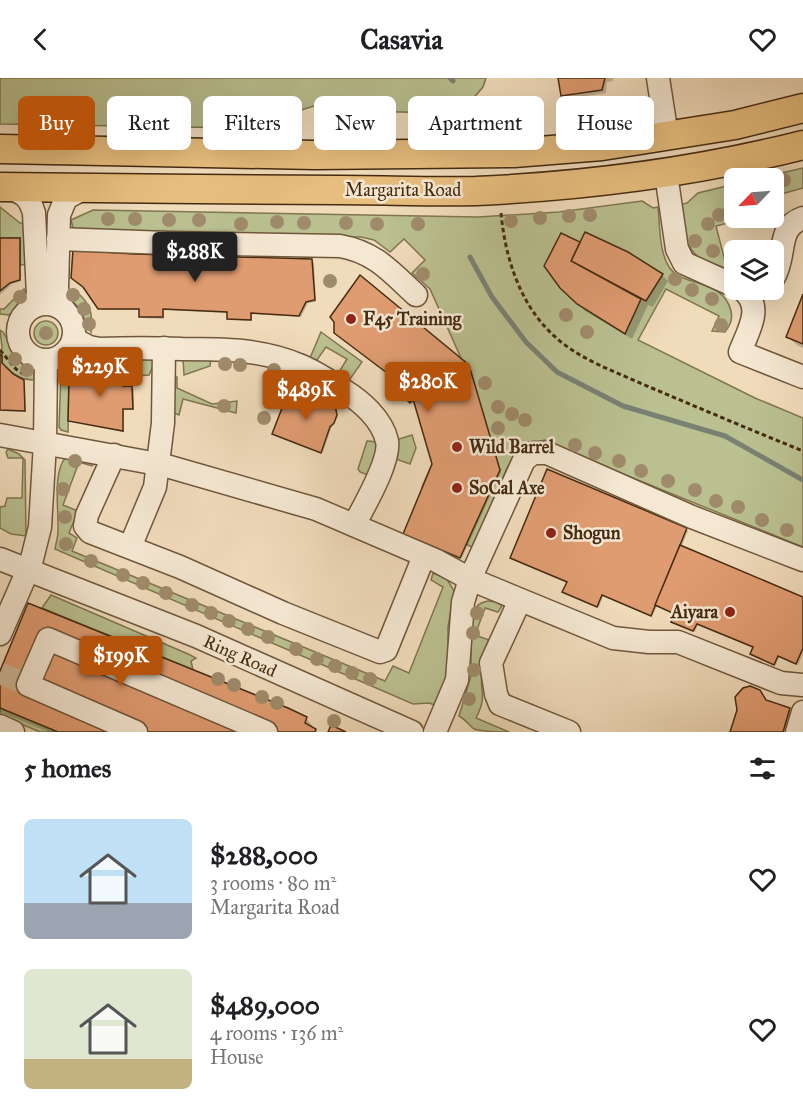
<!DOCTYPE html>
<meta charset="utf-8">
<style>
:root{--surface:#fff;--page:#f6f6f6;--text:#202124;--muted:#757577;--accent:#b45309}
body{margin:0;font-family:"IM FELL Great Primer",serif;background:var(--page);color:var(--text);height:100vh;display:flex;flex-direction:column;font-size:22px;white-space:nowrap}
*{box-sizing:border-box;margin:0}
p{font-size:20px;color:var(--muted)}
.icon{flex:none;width:33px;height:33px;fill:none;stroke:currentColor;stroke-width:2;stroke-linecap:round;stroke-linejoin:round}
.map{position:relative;height:654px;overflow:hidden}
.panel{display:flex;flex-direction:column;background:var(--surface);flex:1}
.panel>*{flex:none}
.banner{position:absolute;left:18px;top:18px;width:768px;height:54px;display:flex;gap:12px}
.needle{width:39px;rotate:245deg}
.controls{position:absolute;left:724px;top:90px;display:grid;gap:12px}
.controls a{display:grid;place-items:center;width:60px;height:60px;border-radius:9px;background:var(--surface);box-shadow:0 6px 24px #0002;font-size:30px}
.price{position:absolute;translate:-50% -51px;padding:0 14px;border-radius:6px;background:var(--accent);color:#fff;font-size:20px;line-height:39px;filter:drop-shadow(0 2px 3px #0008)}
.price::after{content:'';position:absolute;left:50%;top:36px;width:18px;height:14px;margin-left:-9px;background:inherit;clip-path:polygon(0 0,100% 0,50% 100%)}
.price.on{background:#222;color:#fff}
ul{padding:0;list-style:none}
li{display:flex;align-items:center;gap:18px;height:150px;padding:0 24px}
li span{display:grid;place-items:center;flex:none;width:168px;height:120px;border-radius:9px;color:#555}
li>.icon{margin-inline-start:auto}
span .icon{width:72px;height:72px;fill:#fffc;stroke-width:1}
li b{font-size:26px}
h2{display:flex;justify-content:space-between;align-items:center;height:72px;padding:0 24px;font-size:26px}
.tag{padding:0 21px;border-radius:9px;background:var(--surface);box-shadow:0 6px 24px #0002;font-size:21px;line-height:54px}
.tag.on{background:var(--accent);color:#fff}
header{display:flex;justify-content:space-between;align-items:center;height:78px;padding:0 24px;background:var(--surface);font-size:27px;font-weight:700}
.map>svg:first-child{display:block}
.green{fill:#bac090;stroke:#807650;stroke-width:1.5}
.shadow{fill:#0003}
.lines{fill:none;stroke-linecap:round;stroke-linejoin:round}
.stream{stroke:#798173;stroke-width:5}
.building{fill:#e09c71;stroke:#452b11;stroke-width:1.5}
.minor-tunnel{stroke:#ceb899;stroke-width:22;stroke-dasharray:22 11;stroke-linecap:butt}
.minor-casing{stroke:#70573c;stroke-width:25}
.major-casing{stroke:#452b11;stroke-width:31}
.path{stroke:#452b11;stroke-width:3;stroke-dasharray:4.5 3;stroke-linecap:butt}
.minor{stroke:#f5e8d3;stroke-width:22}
.major{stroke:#e8be7e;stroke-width:28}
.tree{fill:#9f8b6b}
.poi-dot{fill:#8f2418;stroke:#f5e8d3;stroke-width:2}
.labels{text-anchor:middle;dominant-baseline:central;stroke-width:5;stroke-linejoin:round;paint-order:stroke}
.street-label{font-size:18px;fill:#452b11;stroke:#f5e8d3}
.poi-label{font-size:18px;font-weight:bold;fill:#452b11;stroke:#f5e8d3;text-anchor:start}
</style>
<header><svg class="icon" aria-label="back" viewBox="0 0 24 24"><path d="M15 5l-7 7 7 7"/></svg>Casavia<svg class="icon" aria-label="heart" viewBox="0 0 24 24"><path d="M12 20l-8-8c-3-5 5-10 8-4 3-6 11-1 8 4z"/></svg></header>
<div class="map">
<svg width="803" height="654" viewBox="0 0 803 654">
<rect width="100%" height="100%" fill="#f0dbbb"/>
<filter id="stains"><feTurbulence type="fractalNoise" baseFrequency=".00333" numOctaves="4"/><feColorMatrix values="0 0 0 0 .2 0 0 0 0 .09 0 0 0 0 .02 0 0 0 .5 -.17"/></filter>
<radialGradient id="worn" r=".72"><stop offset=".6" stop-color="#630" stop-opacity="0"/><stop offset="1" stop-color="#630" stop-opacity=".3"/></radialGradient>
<g class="green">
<path d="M0,0H486L483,9L471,23L438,35L364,33L317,27L244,50L0,46Z"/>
<path d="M803,90V110L774,118V100H760Z"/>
<path d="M735,106V128L724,131L728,145L716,148L726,187L735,185V194C724,189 710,186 699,179C684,171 684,141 682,126L687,125L698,115Z"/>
<path d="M642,123L653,130L658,129C660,148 659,173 669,189C683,210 723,200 731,233C733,242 730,247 725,254L712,253L719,238L666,211L638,262L755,320L803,340V469L591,383L545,362L531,365L518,372L507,390L473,470L466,466L480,434L422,409L432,386L492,410L500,392L461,280L430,211L412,195L425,182L404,161L390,174L374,162L361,159L80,152L73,150L71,142L93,132L478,139L559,134Z"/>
<path d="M0,129L20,145H28L33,186L20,187V160H0Z"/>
<path d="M24,211L28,217C20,223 16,232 9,237L0,236V231H4Z"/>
<path d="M73,211C91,225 93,234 91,254L78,229L64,215Z"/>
<circle cx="46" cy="255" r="12"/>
<path d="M0,252L3,254L16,277L33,292L35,302C19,302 12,295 2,285V278L0,277L2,269Z"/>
<path d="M321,254L362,284L350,301L339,294L347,281L326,269L317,282L310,280Z"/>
<path d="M87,279L153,280V288L149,297L135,298V290L92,288L75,302L69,303L68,354L61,352L59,349L61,296Z"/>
<path d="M211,280L210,288L184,297L183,281Z"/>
<path d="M172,298L177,299V310L212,326L237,323L236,335L183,321L179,337L174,335Z"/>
<path d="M303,300L333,316L335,327L326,320L313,321L304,318Z"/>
<path d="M412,357L416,370L410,386L396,381V362Z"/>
<path d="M367,363L378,364L370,398L360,394L358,391Z"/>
<path d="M8,371L19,376L25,382L26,458L11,456L0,450V429L5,428L7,420H22L23,380H8L6,374Z"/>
<path d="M66,379L96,383L92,388L79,384L63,427L78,433L69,455L77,460L72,473L385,603L393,588L409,595L443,509L431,502L433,495L447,501L454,513L448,549V594L443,613L435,627L429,625L413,626L55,471C56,465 58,459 58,453C59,433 52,394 66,379Z"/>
<path d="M51,517L188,576L196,580L191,583L193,592L42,530Z"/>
<path d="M488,523L496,524L502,528L498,534L485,530L475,557L489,562C492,573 483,583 482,594C479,615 488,617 476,640L509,654C500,654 483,654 474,651C469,647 466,642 459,638L471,598V541C473,531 477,525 488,523Z"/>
<path d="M0,630L58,654H40L0,637Z"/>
</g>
<g class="shadow">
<path d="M560,0H613V3L607,4L606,15L566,21L562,17Z"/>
<path d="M562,157L580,166L662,197L668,203L653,229L648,227L632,261L585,233L561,209Z"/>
<path d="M19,161L21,163V203L12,206L0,217V162Z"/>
<path d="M134,178L312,183L314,185L316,224L308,225L301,239L252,236V243L230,242L229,235L164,232V241L142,240L140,232H102L100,230Z"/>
<path d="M803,220V270L797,267L788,259Z"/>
<path d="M0,279L3,280V288L12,298L25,305L26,334L0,333Z"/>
<path d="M468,288L501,394L462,480L407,457L433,386L415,322L412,325L392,307Z"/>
<path d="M123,291L125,293L124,309L134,311V332H124V354L69,343Z"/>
<path d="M326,321L336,330L338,339L331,350L323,374L273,355Z"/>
<path d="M686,451L688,453L681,470L803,521V575L798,587L779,579L776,587L753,578L752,576L754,570L698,546L695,554L675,545L676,536L657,528L652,538L603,518L599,529L566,515Z"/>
<path d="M0,597L306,640L317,654H49L0,634Z"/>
<path d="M762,615L767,624L791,633L785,654H732Z"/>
</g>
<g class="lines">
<g class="stream">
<path d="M450,0L453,3"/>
<path d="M470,179L492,219L526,264L557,294L623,328L725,358L803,402"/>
</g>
</g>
<g class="building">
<path d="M558,0H605L602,12L561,18Z"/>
<path d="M585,154L628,174L663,196L646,223L571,183Z"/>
<path d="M561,155L580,164L571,183L641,221L625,256L577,226L560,210L544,188Z"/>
<path d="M0,160H20V202L10,205L0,213Z"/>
<path d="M73,172L134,176L312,181L315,222L306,224L299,238L251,235V242L227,241V234L163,231V239H139V231H98L83,209L71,200Z"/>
<path d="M360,197L469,287L500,392L460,480L403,456L432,386L413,321L410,325L390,307L395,301L334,255V244L330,239Z"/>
<path d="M803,216V266L786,259Z"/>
<path d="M0,277H2V285L13,296L24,302L25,333L0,332Z"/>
<path d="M92,288L124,289L123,308H132L133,331H123V353L68,343L69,303L75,302Z"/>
<path d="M289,312L313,321L326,320L335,327L337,337L334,345L330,349L321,375L272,356Z"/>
<path d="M547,391L687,450L651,538L602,517L597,529L562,514L567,504L510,480Z"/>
<path d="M680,467L803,519V570L796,586L778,578L774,587L750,576L753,569L697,546L693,553L671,544L675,536L655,527Z"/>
<path d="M28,525L288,630L307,639L305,645L316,651L315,654H58L0,630V593Z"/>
<path d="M750,608L760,612L766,622L790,630L783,654H730L737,632L735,619L743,610Z"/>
<path d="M331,647L346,654H328Z"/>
</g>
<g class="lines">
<path class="minor-tunnel" d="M0,595L28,607"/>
<g class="minor-casing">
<g id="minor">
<path d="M658,0L667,58"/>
<path d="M666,96L677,171L684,185L735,208"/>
<path d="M8,109C24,116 29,118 34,135L38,217L33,229"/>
<path d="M58,161L167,165L340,168C375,174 391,194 416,217"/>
<path d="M774,199C787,176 776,149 803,140"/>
<path d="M743,212C764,229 748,253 740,274L803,299"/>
<circle cx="46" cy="254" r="28"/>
<path d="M64,232L59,224L57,210L59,137L66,120L83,111"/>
<path d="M74,261L89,269L100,271C127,270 155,270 182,271C222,271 262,271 299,287C315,293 329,303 343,312C361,323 382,341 387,363C391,382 363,430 354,447"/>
<path d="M0,357L163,387L316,431L435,482L470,501L613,560L649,564H678L781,605L803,607"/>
<path d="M114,377L87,437L85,448L90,454L180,489L283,535L380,574L386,572L424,478"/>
<path d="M130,469L155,409L163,345L164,270"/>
<path d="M0,481L196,558L412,654"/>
<path d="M520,522L491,585L496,616L500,626L569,654"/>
<path d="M0,556L31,485L40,449L45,365L46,283"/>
<path d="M0,648L13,654"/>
<path d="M136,654L28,607L48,561L266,654"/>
<path d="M435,654L457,602L463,524L470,501L524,382L533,375H547L692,439L803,482"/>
<path d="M797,654L803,634"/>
</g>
</g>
<g class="major-casing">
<g id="major">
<path d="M0,71L315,77L514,75L602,68L735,47L803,30"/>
<path d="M0,109C113,110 227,112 340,112C385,112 431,114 476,113C586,108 696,94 803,67"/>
</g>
</g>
<g class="path">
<path d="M501,135C505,178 519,224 551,255C577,281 614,293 647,308C699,330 751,352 803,373"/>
<path d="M0,272L16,291L26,298"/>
<path d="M65,300L85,289"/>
</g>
<use href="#minor" class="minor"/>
<use href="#major" class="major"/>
</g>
<g class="tree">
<circle cx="784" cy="102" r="7"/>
<circle cx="590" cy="137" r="7"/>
<circle cx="719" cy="137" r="7"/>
<circle cx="569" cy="138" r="7"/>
<circle cx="540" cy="140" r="7"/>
<circle cx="108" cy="141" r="7"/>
<circle cx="135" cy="141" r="7"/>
<circle cx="169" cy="142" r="7"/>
<circle cx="199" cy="142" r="7"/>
<circle cx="511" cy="143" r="7"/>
<circle cx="277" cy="144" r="7"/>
<circle cx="304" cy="145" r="7"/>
<circle cx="346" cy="145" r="7"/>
<circle cx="241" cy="146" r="7"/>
<circle cx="377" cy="146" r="7"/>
<circle cx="418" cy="146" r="7"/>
<circle cx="708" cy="146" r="7"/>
<circle cx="695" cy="163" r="7"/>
<circle cx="713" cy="173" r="7"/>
<circle cx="423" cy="196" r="7"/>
<circle cx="675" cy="201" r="7"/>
<circle cx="330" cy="203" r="7"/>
<circle cx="692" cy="212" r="7"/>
<circle cx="73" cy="217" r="7"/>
<circle cx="20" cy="219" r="7"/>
<circle cx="712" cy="221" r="7"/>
<circle cx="84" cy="231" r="7"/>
<circle cx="566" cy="237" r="7"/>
<circle cx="89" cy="246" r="7"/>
<circle cx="721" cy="247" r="7"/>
<circle cx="587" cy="254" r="7"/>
<circle cx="46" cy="255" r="7"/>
<circle cx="15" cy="281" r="7"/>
<circle cx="225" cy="286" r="7"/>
<circle cx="83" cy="287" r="7"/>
<circle cx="240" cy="287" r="7"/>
<circle cx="27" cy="292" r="7"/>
<circle cx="274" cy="292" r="7"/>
<circle cx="69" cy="295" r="7"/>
<circle cx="485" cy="305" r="7"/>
<circle cx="313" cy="313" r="7"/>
<circle cx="224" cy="328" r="7"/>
<circle cx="498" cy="329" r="7"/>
<circle cx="512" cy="336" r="7"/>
<circle cx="264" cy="340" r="7"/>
<circle cx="525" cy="342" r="7"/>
<circle cx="498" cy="350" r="7"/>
<circle cx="575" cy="367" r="7"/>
<circle cx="595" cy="375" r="7"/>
<circle cx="75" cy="383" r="7"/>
<circle cx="619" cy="383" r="7"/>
<circle cx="641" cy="393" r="7"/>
<circle cx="668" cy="403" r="7"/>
<circle cx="63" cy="411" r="7"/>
<circle cx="695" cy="412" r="7"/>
<circle cx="716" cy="423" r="7"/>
<circle cx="738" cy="429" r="7"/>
<circle cx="65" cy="439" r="7"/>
<circle cx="762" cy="442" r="7"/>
<circle cx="787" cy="452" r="7"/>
<circle cx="66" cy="466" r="7"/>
<circle cx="91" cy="483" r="7"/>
<circle cx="123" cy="497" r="7"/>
<circle cx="143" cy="505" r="7"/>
<circle cx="166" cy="515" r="7"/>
<circle cx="192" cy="527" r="7"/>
<circle cx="211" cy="535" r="7"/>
<circle cx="477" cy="535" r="7"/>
<circle cx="229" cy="543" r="7"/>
<circle cx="248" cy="551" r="7"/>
<circle cx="473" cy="555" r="7"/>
<circle cx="268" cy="559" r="7"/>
<circle cx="296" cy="571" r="7"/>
<circle cx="317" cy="581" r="7"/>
<circle cx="335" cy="588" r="7"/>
<circle cx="474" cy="592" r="7"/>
<circle cx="352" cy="595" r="7"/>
<circle cx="218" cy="601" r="7"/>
<circle cx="370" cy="601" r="7"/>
<circle cx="234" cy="607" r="7"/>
<circle cx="262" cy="619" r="7"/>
<circle cx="469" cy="621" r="7"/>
<circle cx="277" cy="625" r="7"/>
<circle cx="334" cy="643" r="7"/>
</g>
<g class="poi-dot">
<circle cx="351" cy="241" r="6"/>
<circle cx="457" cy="369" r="6"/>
<circle cx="457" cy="410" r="6"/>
<circle cx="551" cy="455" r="6"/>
<circle cx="730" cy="534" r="6"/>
</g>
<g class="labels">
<g class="street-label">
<text x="403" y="112">Margarita Road</text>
<text transform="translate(240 578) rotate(24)">Ring Road</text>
</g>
<g class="poi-label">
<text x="363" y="241">F45 Training</text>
<text x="469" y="369">Wild Barrel</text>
<text x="469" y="410">SoCal Axe</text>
<text x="563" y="455">Shogun</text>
<text x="718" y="534" text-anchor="end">Aiyara</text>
</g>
</g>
<rect width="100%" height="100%" filter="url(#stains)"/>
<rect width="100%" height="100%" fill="url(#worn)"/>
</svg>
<div class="controls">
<a><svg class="needle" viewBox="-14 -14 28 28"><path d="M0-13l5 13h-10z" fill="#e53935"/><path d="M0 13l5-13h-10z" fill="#757577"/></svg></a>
<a><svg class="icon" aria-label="layers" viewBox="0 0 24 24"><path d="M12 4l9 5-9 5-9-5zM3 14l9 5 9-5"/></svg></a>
</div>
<b class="price on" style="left:195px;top:205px">$288K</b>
<b class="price" style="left:100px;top:320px">$229K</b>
<b class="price" style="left:428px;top:335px">$280K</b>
<b class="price" style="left:306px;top:343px">$489K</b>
<b class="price" style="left:121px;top:609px">$199K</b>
<div class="banner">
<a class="tag on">Buy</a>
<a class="tag">Rent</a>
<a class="tag">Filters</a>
<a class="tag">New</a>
<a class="tag">Apartment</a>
<a class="tag">House</a>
</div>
</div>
<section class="panel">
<h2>5 homes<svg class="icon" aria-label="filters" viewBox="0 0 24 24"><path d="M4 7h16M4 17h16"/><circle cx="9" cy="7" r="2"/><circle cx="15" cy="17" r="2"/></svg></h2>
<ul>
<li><span style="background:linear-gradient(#bfe0f5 70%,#9aa5b1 0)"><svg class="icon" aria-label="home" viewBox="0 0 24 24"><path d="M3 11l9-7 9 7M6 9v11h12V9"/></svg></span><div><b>$288,000</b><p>3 rooms · 80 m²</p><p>Margarita Road</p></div><svg class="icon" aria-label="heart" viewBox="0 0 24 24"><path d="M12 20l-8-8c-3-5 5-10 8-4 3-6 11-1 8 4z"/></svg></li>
<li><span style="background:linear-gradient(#dfe7d0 75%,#c2b280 0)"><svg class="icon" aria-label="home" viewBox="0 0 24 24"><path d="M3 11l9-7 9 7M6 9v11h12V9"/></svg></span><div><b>$489,000</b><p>4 rooms · 136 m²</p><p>House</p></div><svg class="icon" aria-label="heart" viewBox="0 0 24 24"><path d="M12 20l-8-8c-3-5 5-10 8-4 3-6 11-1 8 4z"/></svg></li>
</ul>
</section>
